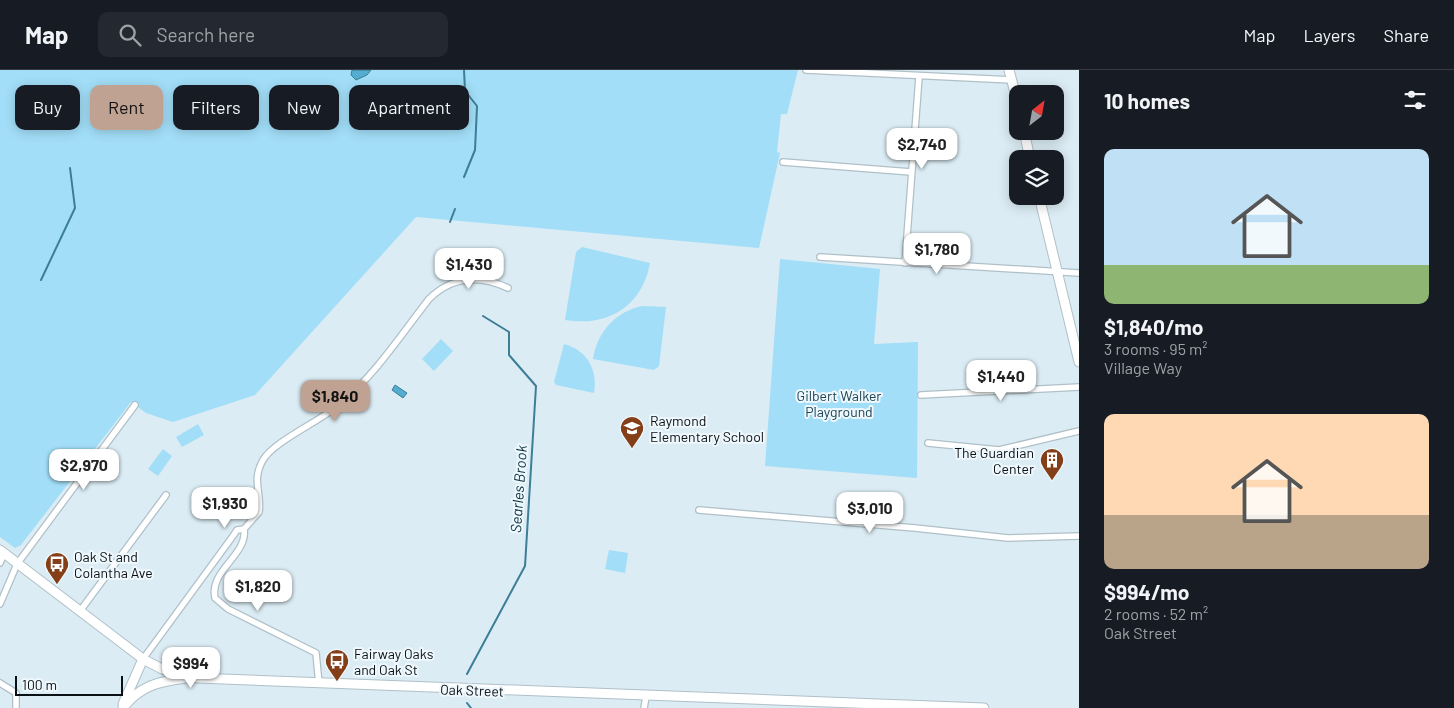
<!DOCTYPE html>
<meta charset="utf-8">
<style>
:root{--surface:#171b24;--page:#242831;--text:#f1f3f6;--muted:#9ea1a6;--line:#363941;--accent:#c0a292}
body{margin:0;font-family:Barlow,sans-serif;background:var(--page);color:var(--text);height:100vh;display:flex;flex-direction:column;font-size:19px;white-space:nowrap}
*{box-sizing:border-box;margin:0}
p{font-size:16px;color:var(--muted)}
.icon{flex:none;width:28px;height:28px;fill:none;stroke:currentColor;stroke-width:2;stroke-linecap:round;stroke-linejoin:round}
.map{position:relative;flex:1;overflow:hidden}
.drawer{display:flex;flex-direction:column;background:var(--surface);width:375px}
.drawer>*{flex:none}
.hud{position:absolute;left:15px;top:15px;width:475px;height:45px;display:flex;gap:10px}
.needle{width:32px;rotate:31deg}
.buttons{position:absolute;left:1009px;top:15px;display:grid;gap:10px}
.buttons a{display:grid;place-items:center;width:55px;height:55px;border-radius:10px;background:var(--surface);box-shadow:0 2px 12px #0003;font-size:25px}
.scale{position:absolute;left:15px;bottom:12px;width:108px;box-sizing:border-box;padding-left:5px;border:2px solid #0a1013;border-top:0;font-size:14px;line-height:18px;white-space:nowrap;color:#0a1013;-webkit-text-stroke:4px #eef8fd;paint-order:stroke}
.price{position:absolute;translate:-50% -42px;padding:0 11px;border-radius:10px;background:#fff;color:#222;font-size:16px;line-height:32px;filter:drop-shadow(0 1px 2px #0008)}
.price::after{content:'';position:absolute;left:50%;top:30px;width:15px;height:11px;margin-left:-8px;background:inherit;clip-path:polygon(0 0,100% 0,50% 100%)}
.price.active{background:var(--accent);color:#111}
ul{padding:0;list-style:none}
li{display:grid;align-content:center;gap:10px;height:265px;padding:0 25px}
li span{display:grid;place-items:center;height:155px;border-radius:10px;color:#555}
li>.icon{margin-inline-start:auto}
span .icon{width:90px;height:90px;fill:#fffc;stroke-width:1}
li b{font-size:21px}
h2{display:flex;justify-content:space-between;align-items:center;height:60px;padding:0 25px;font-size:21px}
.tag{padding:0 18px;border-radius:10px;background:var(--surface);box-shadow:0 2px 12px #0003;font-size:18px;line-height:45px}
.tag.active{background:var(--accent);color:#111}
header{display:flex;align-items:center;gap:30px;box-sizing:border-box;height:70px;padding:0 25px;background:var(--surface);border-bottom:1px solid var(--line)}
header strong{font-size:24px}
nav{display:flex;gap:28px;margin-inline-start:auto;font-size:18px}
.search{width:350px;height:45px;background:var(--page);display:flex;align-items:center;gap:12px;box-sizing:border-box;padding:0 18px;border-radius:10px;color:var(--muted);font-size:19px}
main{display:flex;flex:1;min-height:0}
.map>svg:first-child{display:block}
.green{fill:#a2def8}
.water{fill:#53add0;stroke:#3d7e97}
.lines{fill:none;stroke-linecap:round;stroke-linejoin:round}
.stream{stroke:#3d7e97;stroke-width:2}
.street-casing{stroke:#afc0c8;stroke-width:8}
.secondary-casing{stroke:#afc0c8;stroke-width:11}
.street{stroke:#fff;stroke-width:5.5}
.secondary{stroke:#fff;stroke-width:9}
.labels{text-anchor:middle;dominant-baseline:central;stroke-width:4;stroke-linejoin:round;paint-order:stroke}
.park-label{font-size:14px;fill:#1c4353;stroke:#eef8fd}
.poi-label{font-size:14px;fill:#0a1013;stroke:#eef8fd;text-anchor:start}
.street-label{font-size:14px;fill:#0a1013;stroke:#eef8fd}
.water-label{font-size:15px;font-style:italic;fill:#0c3544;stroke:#eef8fd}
</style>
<header>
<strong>Map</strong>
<div class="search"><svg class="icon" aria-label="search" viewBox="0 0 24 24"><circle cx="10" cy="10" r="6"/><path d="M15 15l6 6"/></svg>Search here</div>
<nav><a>Map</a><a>Layers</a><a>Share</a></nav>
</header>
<main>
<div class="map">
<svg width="1079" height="638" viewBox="0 0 1079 638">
<rect width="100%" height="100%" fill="#dbecf4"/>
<g class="green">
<path d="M0,0H798L787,44H781L777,82L780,83L759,178L416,147L255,325L173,352L146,343L131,332L21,475L15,478L0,467Z"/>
<path d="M582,177L650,193C642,237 607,257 565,250L576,182Z"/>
<path d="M780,189L880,199L874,274L918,272L917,408L765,396Z"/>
<path d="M643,236L666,237L659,296L654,300L593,289C597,262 616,241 643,236Z"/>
<path d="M441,269L453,281L434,301L422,289Z"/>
<path d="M564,274C587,280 598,300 594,323L556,315L554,312Z"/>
<path d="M198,354L204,365L182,377L176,367Z"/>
<path d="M163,379L172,386L158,406L148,399Z"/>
<path d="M609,480L628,483L625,503L605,499Z"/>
</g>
<g class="water">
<path d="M352,0H371L367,5L356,10L351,5Z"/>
<path d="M395,315L407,323L403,328L392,320Z"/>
</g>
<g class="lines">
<g class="stream">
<path d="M464,107L475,80L477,36L465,21L464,0"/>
<path d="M450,152L455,139"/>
<path d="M41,210L75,138L70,98"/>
<path d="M467,604L525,496L536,316L509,285V262L483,246"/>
<path d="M467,633L471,638"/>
</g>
<g class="street-casing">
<g id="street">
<path d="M806,0L1012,10"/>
<path d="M783,92L911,102"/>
<path d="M820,187L1079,203"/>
<path d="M905,193L919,7"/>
<path d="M921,325L1079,317"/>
<path d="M928,373L999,380L1079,361"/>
<path d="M699,440L915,458L1008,468L1079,466"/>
<path d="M0,493L4,483"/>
<path d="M0,534L17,494L135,335"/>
<path d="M80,541L166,425"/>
<path d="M143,589L233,466L237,460L244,459"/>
<path d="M0,613L16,623V638"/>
<path d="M319,614L316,583L228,539L215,528C209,500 248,485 244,459L259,442C262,423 251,411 263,390C274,371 321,351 340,334C375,305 401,265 429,229C452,206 480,205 508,218"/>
<path d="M644,638L646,627"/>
</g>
</g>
<g class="secondary-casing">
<g id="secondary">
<path d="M1009,0L1018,34"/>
<path d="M1024,61L1030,89"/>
<path d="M1039,126L1079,292"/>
<path d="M0,480L143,589L162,599L197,608L984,638"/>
<path d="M123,634L143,589"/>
<path d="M123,638C139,616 160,611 186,608"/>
</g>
</g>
<use href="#street" class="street"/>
<use href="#secondary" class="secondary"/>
</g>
<defs>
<g id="school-pin" transform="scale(1.25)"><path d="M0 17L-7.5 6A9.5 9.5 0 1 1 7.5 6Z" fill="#843f18" stroke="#eef8fd"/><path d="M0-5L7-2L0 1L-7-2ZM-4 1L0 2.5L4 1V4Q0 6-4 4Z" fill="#fff"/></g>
<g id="building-pin" transform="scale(1.25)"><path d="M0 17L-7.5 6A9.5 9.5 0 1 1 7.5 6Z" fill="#843f18" stroke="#eef8fd"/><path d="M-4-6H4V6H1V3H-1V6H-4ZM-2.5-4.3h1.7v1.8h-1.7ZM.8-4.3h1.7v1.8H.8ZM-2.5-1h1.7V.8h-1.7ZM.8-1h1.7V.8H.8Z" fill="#fff"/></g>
<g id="bus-pin" transform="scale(1.25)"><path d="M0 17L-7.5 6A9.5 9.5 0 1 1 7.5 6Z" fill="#843f18" stroke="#eef8fd"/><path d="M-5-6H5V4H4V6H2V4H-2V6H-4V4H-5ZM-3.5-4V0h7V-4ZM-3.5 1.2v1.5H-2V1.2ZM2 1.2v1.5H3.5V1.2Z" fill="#fff"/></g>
</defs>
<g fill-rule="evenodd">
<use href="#school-pin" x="632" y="358"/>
<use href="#building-pin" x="1052" y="390"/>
<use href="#bus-pin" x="57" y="494"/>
<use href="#bus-pin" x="337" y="591"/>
</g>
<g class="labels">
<g class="park-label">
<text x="839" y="325">Gilbert Walker<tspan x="839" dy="16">Playground</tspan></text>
</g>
<g class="poi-label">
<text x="650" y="350">Raymond<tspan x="650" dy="16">Elementary School</tspan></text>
<text x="1034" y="382" text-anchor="end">The Guardian<tspan x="1034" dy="16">Center</tspan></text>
<text x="74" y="486">Oak St and<tspan x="74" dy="16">Colantha Ave</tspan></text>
<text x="354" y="583">Fairway Oaks<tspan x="354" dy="16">and Oak St</tspan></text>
</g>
<g class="street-label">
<text transform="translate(472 620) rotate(2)">Oak Street</text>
</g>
<g class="water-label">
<text transform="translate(518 419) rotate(-86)">Searles Brook</text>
</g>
</g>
</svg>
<div class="buttons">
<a><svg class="needle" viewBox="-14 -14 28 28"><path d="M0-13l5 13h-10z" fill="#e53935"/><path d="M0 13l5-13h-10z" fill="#9ea1a6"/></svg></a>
<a><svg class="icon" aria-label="layers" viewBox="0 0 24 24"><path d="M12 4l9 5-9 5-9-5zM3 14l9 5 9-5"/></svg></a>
</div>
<div class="scale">100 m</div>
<b class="price" style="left:922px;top:100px">$2,740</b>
<b class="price" style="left:937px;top:205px">$1,780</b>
<b class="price" style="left:469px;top:220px">$1,430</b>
<b class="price" style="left:1001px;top:332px">$1,440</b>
<b class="price active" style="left:335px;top:352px">$1,840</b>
<b class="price" style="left:84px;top:421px">$2,970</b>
<b class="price" style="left:225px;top:459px">$1,930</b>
<b class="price" style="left:870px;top:464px">$3,010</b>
<b class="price" style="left:258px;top:542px">$1,820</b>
<b class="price" style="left:191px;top:619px">$994</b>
<div class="hud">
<a class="tag">Buy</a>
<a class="tag active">Rent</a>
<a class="tag">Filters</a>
<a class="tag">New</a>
<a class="tag">Apartment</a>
</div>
</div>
<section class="drawer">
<h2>10 homes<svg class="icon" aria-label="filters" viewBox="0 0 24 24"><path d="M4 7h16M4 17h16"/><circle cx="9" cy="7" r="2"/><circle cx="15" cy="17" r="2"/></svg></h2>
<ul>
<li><span style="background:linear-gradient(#bfe0f5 75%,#8fb573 0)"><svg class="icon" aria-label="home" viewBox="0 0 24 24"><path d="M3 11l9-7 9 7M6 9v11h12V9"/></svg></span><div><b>$1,840/mo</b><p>3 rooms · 95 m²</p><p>Village Way</p></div></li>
<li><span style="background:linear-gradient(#ffd9b3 65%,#b9a48a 0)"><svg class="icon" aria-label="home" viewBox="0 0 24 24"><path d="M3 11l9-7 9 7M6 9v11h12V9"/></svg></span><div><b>$994/mo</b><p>2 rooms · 52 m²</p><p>Oak Street</p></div></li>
</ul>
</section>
</main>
